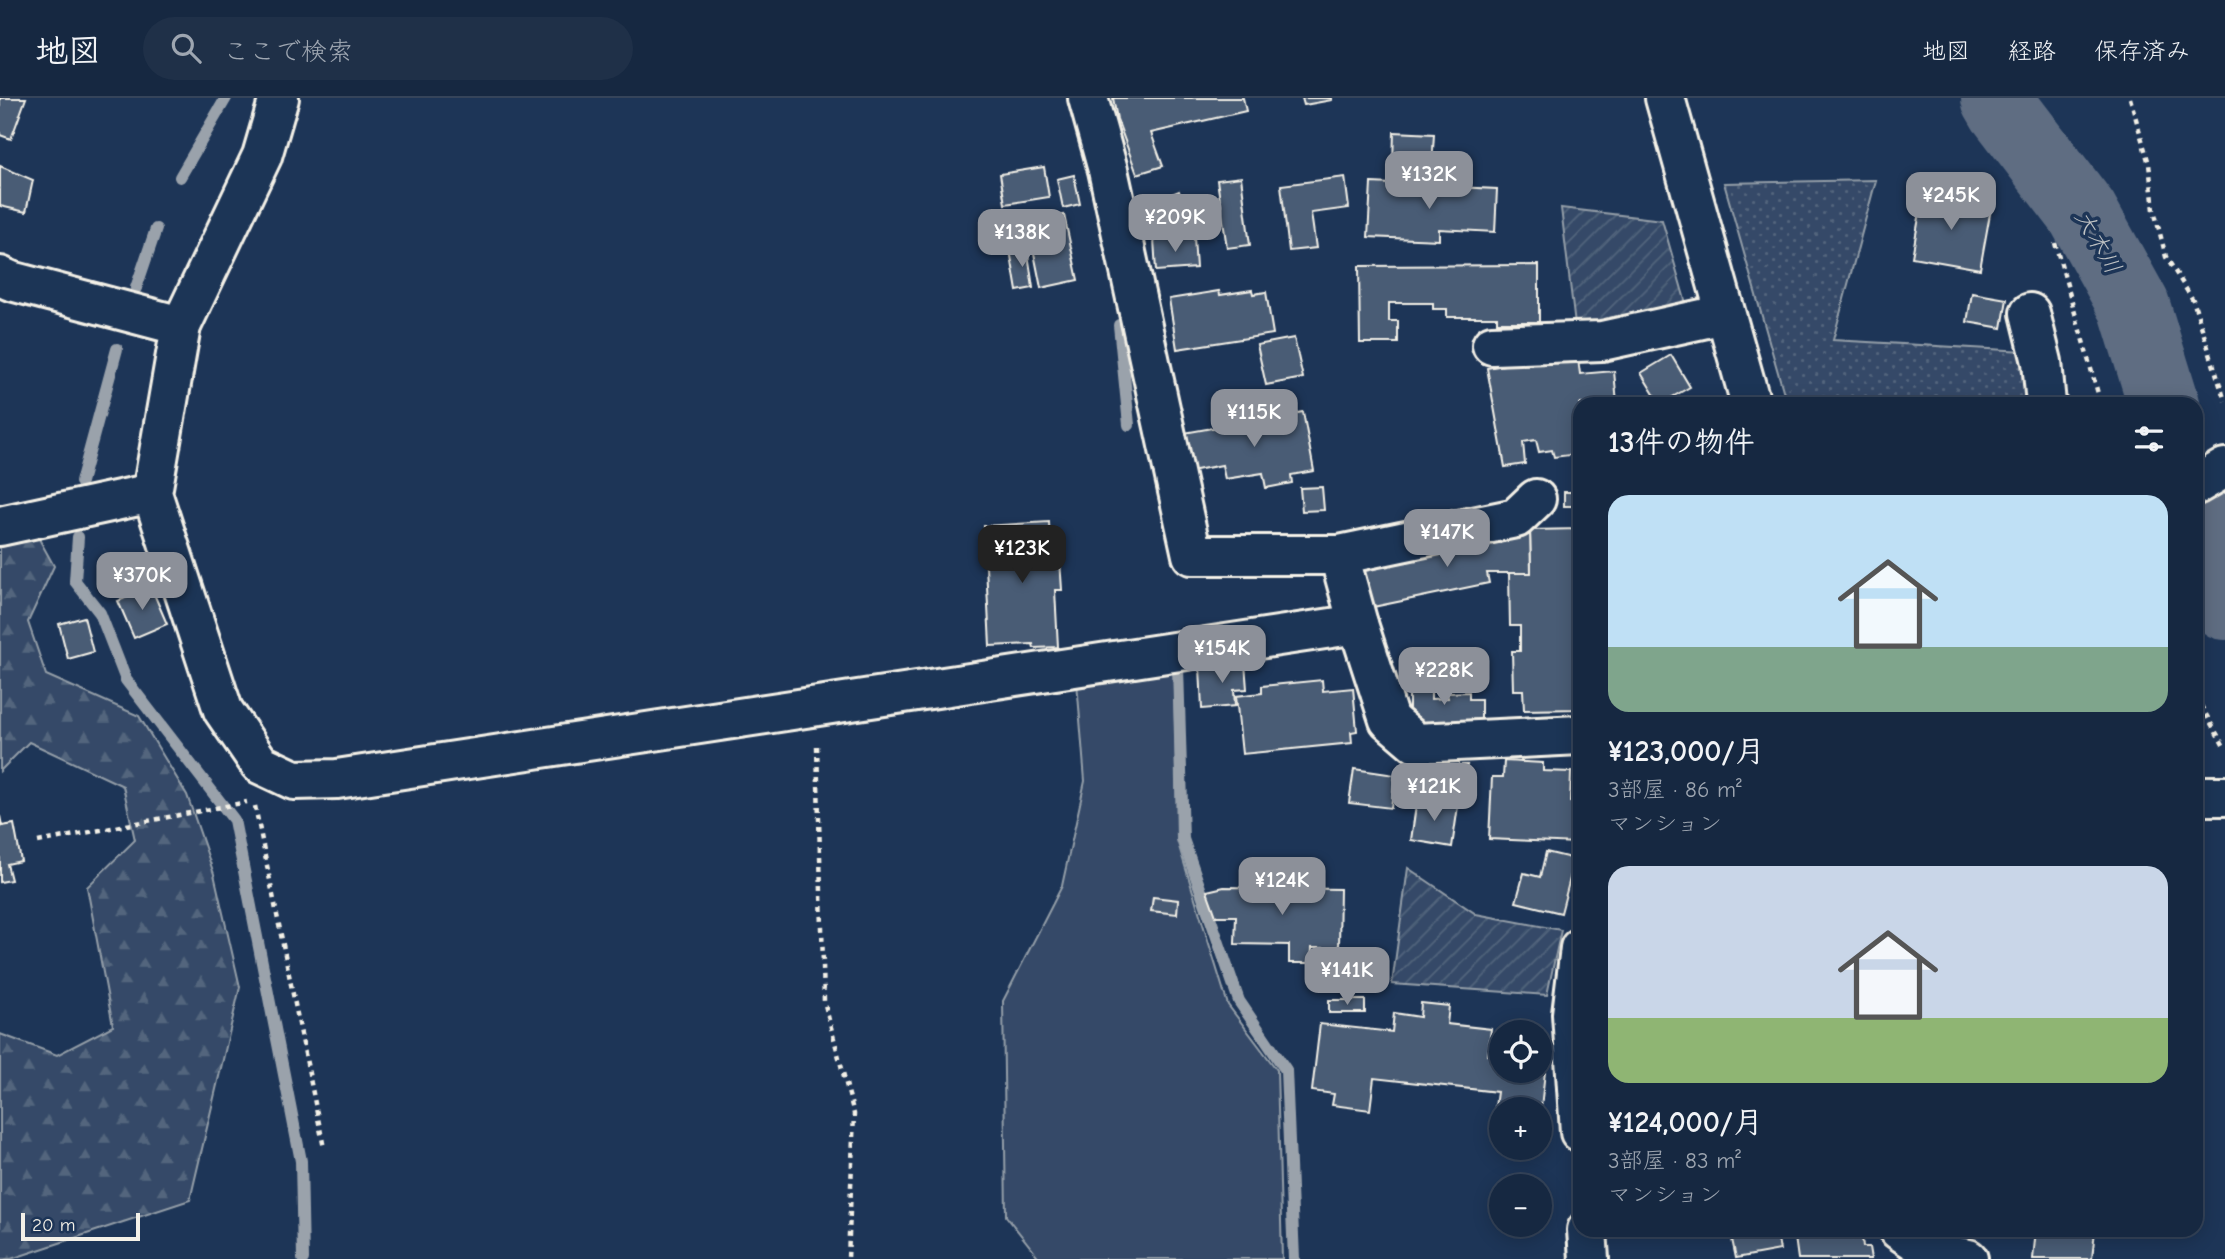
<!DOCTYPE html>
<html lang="ja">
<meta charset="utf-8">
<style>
:root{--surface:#162841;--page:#1f3048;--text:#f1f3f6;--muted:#9ea6b1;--line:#35445a;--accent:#8c9099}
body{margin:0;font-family:"Comic Neue","Klee One",sans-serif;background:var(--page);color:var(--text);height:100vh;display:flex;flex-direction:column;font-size:26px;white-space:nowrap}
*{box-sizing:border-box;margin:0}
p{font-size:23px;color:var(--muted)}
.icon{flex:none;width:38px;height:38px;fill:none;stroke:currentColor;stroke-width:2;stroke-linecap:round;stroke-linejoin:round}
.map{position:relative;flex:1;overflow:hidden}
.side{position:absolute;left:1573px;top:299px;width:630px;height:840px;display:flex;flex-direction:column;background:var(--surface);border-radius:21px;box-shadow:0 4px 18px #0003,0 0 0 2px var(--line)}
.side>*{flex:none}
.tools{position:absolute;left:1489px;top:922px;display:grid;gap:14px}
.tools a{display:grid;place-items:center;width:63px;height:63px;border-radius:50%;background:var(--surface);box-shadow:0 4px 18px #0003,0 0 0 2px var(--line);font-size:35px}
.scale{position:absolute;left:21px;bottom:18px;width:119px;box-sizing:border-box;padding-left:7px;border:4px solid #f4f1e8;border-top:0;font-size:19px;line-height:24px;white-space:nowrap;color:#f4f1e8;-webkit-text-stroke:5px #1d3557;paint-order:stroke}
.price{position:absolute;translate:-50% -60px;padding:0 16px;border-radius:14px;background:var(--accent);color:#fff;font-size:23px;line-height:46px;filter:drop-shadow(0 2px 4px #0008)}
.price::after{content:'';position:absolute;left:50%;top:42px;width:21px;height:16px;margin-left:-10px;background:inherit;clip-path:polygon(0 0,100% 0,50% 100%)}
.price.active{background:#222;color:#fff}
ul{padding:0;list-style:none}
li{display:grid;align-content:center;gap:14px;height:371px;padding:0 35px}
li span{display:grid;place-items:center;height:217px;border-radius:21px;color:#555}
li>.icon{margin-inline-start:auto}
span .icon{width:126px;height:126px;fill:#fffc;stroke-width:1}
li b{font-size:30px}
h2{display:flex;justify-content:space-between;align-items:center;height:84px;padding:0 35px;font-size:30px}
header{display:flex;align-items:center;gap:42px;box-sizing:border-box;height:98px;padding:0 35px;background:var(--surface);border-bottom:2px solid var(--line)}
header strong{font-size:33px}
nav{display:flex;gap:38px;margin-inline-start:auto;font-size:24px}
.search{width:490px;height:63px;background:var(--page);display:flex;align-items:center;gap:18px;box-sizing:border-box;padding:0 24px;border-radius:38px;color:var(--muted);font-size:26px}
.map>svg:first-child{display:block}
.grass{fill:url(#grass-dots);stroke:#949ea8;stroke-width:2}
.forest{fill:url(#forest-firs);stroke:#949ea8;stroke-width:2}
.park{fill:#354a67;stroke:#949ea8;stroke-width:2}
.garden{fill:url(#garden-furrows);stroke:#949ea8;stroke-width:2}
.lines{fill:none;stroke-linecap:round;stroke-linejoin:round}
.stream{stroke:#9aa2ab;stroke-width:12}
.river{stroke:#5e6d82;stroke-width:72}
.building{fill:#485b74;stroke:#f4f1e8;stroke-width:2}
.minor-casing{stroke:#f4f1e8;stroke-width:44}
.path{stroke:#f4f1e8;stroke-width:4.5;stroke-dasharray:5 5;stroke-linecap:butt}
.minor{stroke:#1d3557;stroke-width:38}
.labels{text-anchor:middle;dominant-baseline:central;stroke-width:7;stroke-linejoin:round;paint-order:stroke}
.water-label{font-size:23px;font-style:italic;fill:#c0c3c4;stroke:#1d3557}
</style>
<header>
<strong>地図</strong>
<div class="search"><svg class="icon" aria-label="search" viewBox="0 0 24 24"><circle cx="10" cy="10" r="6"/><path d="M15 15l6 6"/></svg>ここで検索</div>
<nav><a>地図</a><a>経路</a><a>保存済み</a></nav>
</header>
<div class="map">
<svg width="2225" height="1161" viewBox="0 0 2225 1161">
<defs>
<pattern id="grass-dots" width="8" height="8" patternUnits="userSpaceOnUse" patternTransform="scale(1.75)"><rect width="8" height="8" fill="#354a67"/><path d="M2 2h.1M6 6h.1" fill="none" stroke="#53657d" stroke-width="1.8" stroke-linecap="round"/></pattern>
<pattern id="forest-firs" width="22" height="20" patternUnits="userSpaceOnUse" patternTransform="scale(1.75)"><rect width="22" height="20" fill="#354a67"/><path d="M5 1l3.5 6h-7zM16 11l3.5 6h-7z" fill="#53657d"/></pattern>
<pattern id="garden-furrows" width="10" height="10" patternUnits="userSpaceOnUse" patternTransform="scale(1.75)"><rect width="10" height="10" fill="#354a67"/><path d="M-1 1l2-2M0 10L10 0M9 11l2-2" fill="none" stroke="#53657d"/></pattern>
</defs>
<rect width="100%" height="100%" fill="#1d3557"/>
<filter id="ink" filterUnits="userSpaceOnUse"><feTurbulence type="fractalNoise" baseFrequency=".0143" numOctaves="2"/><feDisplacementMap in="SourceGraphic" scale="14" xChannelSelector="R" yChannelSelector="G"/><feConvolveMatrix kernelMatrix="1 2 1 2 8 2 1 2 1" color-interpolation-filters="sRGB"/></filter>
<g filter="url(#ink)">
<path class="grass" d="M1876,82L1833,242L2024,253L2034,306H1787L1724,85Z"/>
<path class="forest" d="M38,439L54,468L28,524L46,577L139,618L187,697L214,776L240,889L190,1102L11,1161H0V936L57,957L113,928L87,789L135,742L123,688L29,644L0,673V447Z"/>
<path class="park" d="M1174,569L1177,742L1228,907L1277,972L1282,1161H1040L1006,1118L1003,903L1062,788L1085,683L1077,584Z"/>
<g class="garden">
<path d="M1561,110L1662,122L1687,209L1575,227Z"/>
<path d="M1408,770L1476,816L1561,832L1547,897L1392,886Z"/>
</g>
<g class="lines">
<g class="stream">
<path d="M180,79L226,0"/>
<path d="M136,190L156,131"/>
<path d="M1119,227L1129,327"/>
<path d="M81,384L117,251"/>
<path d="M78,439L75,483L100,515L126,582L234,722L301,1063L303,1161"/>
<path d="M1178,569L1183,741L1239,903L1286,972L1294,1161"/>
</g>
<g class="river">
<path d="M1997,0L2004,12L2082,114L2134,208L2164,306"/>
<path d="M2196,414L2225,506"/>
</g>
</g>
<g class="building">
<path d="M0,0H26L11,41L0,37Z"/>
<path d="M1113,0H1243L1246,13L1151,35L1163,68L1137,76L1117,21Z"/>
<path d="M1302,0H1332V2L1304,7Z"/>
<path d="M1394,34L1434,36L1432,68L1393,66Z"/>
<path d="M0,68L33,82L26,114L0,108Z"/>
<path d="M1044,69L1049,99L1005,106L1000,76Z"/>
<path d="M1074,77L1080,106L1063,110L1057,81Z"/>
<path d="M1241,79L1250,147L1227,150L1217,82Z"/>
<path d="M1345,79L1349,110L1311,115L1316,150L1289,153L1281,87Z"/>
<path d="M1371,85L1497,91L1495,134L1439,131V142L1368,139Z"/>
<path d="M1179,93L1190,124L1175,129L1164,99Z"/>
<path d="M1923,97L1991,110L1980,171L1912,159Z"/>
<path d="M1064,117L1078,182L1041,190L1028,125Z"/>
<path d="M1194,139L1196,170L1156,173L1154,141Z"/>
<path d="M1027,149L1033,190L1017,193L1010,152Z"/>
<path d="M1539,167V224H1497V219H1447V211H1433V205H1389V223H1398V245H1360L1359,168Z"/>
<path d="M1252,192L1253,196L1266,194L1273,236L1177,251L1169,201L1219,193L1220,197Z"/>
<path d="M1972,195L2007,201L2002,230L1967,224Z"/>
<path d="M1294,240L1303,280L1266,287L1257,247Z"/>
<path d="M1671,257L1690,289L1660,306L1641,275Z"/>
<path d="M1578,261L1580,276L1614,273L1617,306H1580V349L1577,350L1578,356L1554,359L1552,352L1539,354L1536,342L1523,344L1525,366L1505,369L1487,270L1522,264Z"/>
<path d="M1303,314L1314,373L1291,377L1292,385L1266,390L1263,375L1225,381L1222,367L1191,373L1184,335Z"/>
<path d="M1322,389L1324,412L1302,413L1300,390Z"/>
<rect x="1564" y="394" width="16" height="14"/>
<path d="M1049,424L1051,463L1060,462L1062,492H1055L1058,549L1034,550L1033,546L990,548L984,428Z"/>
<path d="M1580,431V611L1524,612L1523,592H1513L1512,553H1520V528H1510L1509,475H1531L1530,432Z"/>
<path d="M1530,432L1531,475H1487L1489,485L1373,509L1362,468Z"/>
<path d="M151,489L167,526L134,540L118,503Z"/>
<path d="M84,519L93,554L68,561L59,526Z"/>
<path d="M1419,559L1422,575L1405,579L1401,563Z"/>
<path d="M1245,565L1247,591L1234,592L1235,608L1202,611L1200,569Z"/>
<path d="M1322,582L1323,593L1353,590L1357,633L1351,634L1352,645L1242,656L1236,598L1262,595V588Z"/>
<path d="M1431,590V601L1448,600L1447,595L1469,594V601H1481V624L1425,625L1409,612V591Z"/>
<path d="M1504,663L1543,665V673L1571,674L1570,704L1579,705L1577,745L1489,741L1492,679H1503Z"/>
<path d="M1467,667L1459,704L1420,697L1426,668Z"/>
<path d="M1354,671L1395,677L1391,710L1349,705Z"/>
<path d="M1417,701L1458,708L1452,749L1411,742Z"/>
<path d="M0,718L2,728L14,726L21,763L7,766L11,782L0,784Z"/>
<path d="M1546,754L1575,761L1561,815L1516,804L1524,775L1540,779Z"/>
<path d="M1224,789L1340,791L1339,850H1312L1311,865H1289V847L1235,846L1236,818H1216L1207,793Z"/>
<path d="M1153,799L1178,802L1177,816L1151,813Z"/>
<path d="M1348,852L1372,853L1370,883L1317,880V869H1336V860H1348Z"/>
<rect x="1329" y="902" width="36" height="13"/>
<path d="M1421,905L1449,908L1447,926L1491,931L1488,957L1497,958L1496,971L1540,973V964L1546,965L1540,1018V1012H1502V1018L1494,1017L1497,994L1374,980L1370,1012L1332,1007L1334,996L1312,993L1320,926L1392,934L1394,915L1420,919Z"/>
<path d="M1730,1132H1785L1786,1139L1778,1141L1780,1152L1736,1160Z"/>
<path d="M1794,1132H1852L1853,1141L1862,1139L1863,1149H1869L1871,1161H1798Z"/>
<path d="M2036,1132H2095L2092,1161H2033Z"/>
</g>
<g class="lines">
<g class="minor-casing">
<g id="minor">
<path d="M279,0L262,58L181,228L152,395L223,612L260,666L294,682L337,681L1358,526"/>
<path d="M1088,0L1108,72L1192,457H1339L1358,526L1389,622L1416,645L1580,637"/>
<path d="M1665,0L1751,306"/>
<path d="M0,178L11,183L181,228"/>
<path d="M2030,215L2042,264L2046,306"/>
<path d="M1492,247L1602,243L1725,216"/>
<path d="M2196,387L2225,370"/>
<path d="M0,428L152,395"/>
<path d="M1339,457L1516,420L1536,401"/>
<path d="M2196,698H2225"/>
<path d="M1580,850L1572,916L1580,1034"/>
<path d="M1587,1132L1589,1161"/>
<path d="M1899,1132L1932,1154L1968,1161"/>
</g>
</g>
<g class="path">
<path d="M2130,0L2149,66L2154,112L2166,159L2193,202L2225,303"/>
<path d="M2055,145L2101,306"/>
<path d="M2196,599L2225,650"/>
<path d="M817,648L824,903L854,1016L848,1161"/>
<path d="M255,708L324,1050"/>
<path d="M38,744L247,704"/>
</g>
<use href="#minor" class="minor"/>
</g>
</g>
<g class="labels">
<g class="water-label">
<text transform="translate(2098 144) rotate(60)">大木川</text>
</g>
</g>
</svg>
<div class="tools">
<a><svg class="icon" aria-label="locate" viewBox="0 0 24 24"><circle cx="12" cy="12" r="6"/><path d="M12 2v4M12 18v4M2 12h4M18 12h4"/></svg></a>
<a>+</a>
<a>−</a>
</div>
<div class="scale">20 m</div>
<b class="price" style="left:1429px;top:113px">¥132K</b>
<b class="price" style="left:1951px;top:134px">¥245K</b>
<b class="price" style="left:1175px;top:156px">¥209K</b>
<b class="price" style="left:1022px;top:171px">¥138K</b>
<b class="price" style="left:1254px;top:351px">¥115K</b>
<b class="price" style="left:1447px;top:471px">¥147K</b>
<b class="price active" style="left:1022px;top:487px">¥123K</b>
<b class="price" style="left:142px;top:514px">¥370K</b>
<b class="price" style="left:1222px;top:587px">¥154K</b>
<b class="price" style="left:1444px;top:609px">¥228K</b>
<b class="price" style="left:1434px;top:725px">¥121K</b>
<b class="price" style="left:1282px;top:819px">¥124K</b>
<b class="price" style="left:1347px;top:909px">¥141K</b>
<section class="side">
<h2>13件の物件<svg class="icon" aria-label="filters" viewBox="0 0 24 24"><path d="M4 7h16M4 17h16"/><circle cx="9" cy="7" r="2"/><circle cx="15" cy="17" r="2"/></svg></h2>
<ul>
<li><span style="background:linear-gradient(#bfe0f5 70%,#7fa58c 0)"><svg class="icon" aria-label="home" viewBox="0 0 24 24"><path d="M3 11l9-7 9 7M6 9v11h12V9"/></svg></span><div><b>¥123,000/月</b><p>3部屋 · 86 m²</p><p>マンション</p></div></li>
<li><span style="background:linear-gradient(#c9d6e8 70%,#8fb573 0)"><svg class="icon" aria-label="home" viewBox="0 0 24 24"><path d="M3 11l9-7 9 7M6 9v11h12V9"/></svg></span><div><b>¥124,000/月</b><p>3部屋 · 83 m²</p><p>マンション</p></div></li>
</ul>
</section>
</div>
